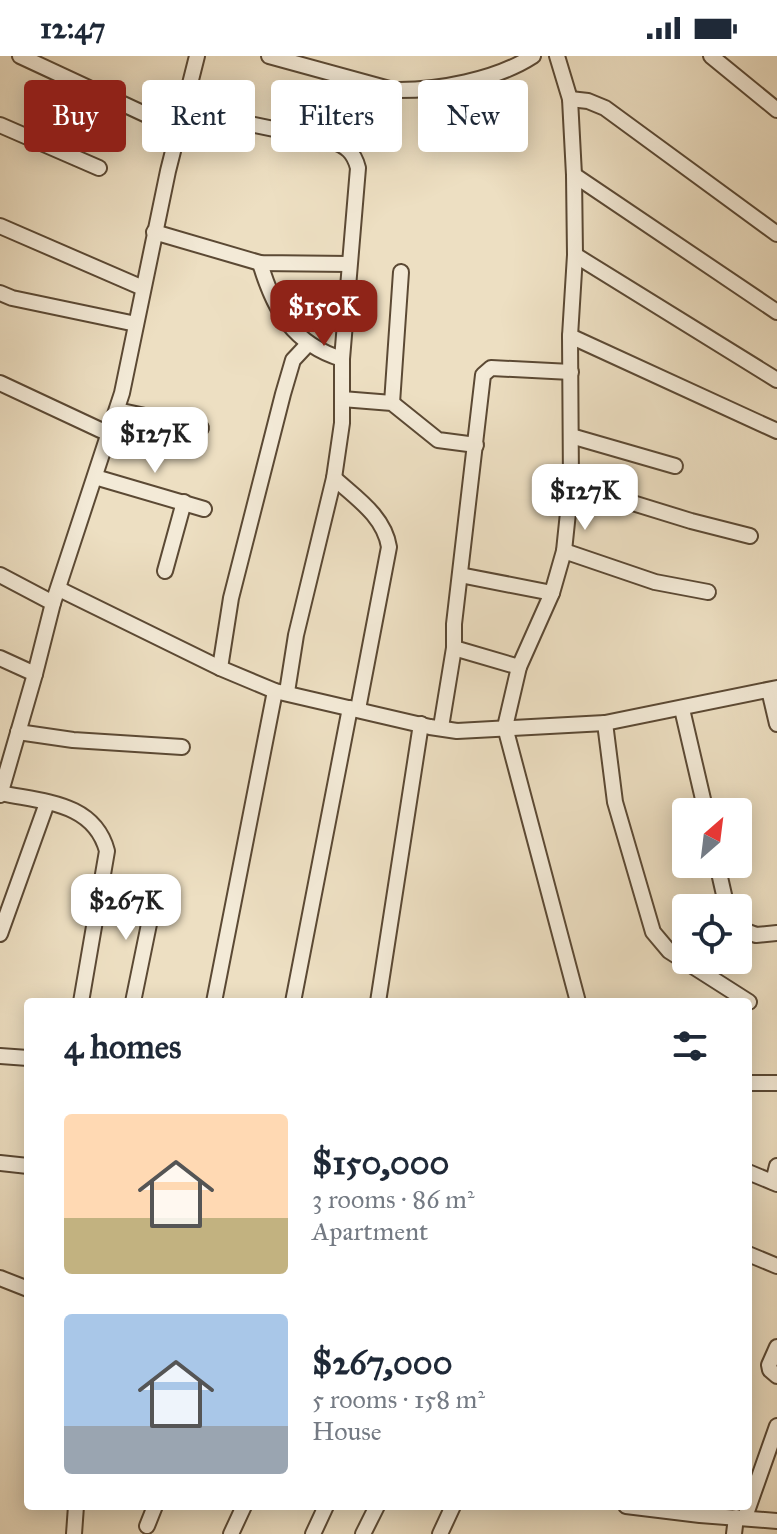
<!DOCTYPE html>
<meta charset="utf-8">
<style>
:root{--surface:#fff;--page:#f6f6f7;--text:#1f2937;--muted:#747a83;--accent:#8f2418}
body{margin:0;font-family:"IM FELL Great Primer",serif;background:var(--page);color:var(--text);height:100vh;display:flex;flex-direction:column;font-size:30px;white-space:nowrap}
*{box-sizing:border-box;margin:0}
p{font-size:26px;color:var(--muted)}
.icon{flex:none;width:44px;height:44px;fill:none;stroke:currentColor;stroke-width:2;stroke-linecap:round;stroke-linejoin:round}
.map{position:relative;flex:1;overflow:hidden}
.panel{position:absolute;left:24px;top:942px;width:728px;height:512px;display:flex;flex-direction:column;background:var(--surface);border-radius:8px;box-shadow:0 4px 20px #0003}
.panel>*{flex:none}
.guide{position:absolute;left:24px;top:24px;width:730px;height:72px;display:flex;gap:16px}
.needle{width:52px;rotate:28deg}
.tools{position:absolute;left:672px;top:742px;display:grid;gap:16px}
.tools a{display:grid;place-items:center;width:80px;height:80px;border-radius:8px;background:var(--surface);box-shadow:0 4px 20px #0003;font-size:40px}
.price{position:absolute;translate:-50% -68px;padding:0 18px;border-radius:16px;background:#fff;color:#222;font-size:26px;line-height:52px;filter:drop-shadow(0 2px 4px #0008)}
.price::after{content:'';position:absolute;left:50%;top:48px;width:24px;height:18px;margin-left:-12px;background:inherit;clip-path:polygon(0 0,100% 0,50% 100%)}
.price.active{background:var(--accent);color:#fff}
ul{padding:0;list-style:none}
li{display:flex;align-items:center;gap:24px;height:200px;padding:0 40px}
li span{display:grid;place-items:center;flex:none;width:224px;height:160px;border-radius:8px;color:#555}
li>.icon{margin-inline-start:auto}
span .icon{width:96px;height:96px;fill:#fffc;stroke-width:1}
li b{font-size:34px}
h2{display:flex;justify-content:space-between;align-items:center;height:96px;padding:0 40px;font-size:34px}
.tag{padding:0 28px;border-radius:8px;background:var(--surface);box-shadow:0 4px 20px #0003;font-size:28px;line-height:72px}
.tag.active{background:var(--accent);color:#fff}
.status{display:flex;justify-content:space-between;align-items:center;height:56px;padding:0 40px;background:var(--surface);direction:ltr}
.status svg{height:22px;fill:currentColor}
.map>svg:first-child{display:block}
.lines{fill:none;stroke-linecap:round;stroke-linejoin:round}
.minor-casing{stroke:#5b4934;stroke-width:18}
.minor{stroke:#f3ead7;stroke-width:14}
</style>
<div class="status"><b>12:47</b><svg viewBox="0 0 49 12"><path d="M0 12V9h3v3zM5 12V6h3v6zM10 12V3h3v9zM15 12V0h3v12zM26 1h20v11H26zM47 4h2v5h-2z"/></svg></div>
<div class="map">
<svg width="777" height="1478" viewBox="0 0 777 1478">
<rect width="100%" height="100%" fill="#eddfc2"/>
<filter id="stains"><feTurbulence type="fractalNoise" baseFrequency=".0025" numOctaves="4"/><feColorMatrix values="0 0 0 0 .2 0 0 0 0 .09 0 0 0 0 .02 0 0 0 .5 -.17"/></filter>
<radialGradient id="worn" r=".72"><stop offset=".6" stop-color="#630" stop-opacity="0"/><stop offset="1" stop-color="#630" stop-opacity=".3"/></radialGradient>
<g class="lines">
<g class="minor-casing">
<g id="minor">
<path d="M20,0L179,74"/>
<path d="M269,0L393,34C437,35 496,24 533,0"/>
<path d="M557,0L570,43L574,119L575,199L570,280L571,428L564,495L552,537L519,611L505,671L578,946"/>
<path d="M711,0L777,54"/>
<path d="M570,43L588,45L605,52L777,178"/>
<path d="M182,54L332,85C346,90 354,96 358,112L342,303V367L334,422L296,579L287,636"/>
<path d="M0,69L99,112"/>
<path d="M574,119L777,256"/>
<path d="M0,170L143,232"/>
<path d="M154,176L260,207L349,208"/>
<path d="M575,199L777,324"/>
<path d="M260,207C274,254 293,288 342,303"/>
<path d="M0,237L12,242L136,268"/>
<path d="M570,280L777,375"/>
<path d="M0,327L109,378"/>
<path d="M342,343L392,347L438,384L476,389"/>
<path d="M392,347L401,216"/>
<path d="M117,354L201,372"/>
<path d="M571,380L675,410"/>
<path d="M95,421L204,453"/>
<path d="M334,422C356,442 384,460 389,491L358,653"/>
<path d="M571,428L691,465L750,480"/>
<path d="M564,495L655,526L708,536"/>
<path d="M165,515L184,446"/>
<path d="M0,519L53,547"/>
<path d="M460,519L552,537"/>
<path d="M59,533L220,612L275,635L430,671L457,675L605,667L777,632"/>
<path d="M454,592L519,611"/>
<path d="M0,602L35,618"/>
<path d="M220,612L231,542L283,338L293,304L308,288"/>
<path d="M769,634L777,668"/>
<path d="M682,653L706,756"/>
<path d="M605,667L615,746L653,876L669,895L749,946"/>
<path d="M441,671L454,592V568L483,319L491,312L571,316"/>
<path d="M18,676L73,684L182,691"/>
<path d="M1,737C43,746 94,746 107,795L81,946"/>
<path d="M0,739L35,618L53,547L122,337L168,115L197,0"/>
<path d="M717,808L727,852"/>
<path d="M738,872L756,879L777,877"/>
<path d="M0,878L47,747"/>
<path d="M133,946L156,834"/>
<path d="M214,946L275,635"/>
<path d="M293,946L350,652"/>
<path d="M378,946L421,668"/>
<path d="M0,1000L28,1002"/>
<path d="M748,1027H777"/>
<path d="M0,1107L28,1110"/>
<path d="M748,1116L777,1128"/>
<path d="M773,1126L777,1110"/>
<path d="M748,1198L777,1210"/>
<path d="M0,1222L28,1233"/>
<path d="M777,1291L769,1309L770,1314L777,1320"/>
<path d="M626,1450L700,1459L777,1465"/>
<path d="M745,1461L777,1370"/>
<path d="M147,1470L155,1450"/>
<path d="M74,1478L76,1450"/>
<path d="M231,1478L244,1450"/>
<path d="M313,1478L326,1450"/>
<path d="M363,1478L377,1450"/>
<path d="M440,1478L453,1450"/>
<path d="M734,1478L736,1461"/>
</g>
</g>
<use href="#minor" class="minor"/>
</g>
<rect width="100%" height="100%" filter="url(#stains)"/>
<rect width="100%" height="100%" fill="url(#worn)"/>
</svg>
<div class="tools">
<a><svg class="needle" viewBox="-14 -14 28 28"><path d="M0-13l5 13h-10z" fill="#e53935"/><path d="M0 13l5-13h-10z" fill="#747a83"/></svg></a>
<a><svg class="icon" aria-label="locate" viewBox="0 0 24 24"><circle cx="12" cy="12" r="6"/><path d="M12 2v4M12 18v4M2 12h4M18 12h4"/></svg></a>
</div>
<b class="price active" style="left:324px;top:292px">$150K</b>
<b class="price" style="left:155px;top:419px">$127K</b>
<b class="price" style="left:585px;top:476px">$127K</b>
<b class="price" style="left:126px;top:886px">$267K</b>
<div class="guide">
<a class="tag active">Buy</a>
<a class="tag">Rent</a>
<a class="tag">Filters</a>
<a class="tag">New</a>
</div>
<section class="panel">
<h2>4 homes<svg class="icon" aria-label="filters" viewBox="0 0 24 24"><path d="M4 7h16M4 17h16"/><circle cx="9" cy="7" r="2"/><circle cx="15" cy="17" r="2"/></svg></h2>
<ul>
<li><span style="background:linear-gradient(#ffd9b3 65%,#c2b280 0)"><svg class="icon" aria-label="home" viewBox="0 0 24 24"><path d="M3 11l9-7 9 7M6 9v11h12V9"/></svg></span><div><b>$150,000</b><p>3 rooms · 86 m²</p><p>Apartment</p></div></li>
<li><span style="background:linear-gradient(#a9c7e8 70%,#9aa5b1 0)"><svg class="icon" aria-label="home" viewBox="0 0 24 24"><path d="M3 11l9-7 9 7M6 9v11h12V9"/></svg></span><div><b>$267,000</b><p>5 rooms · 158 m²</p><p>House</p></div></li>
</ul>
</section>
</div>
